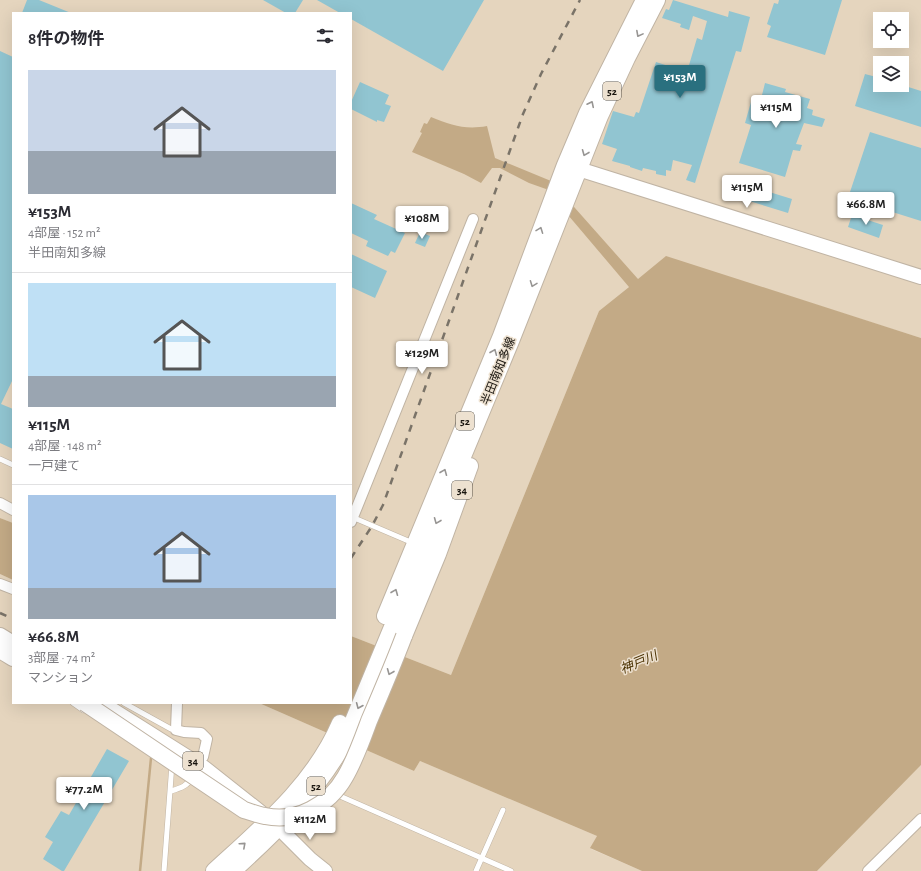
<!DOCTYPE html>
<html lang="ja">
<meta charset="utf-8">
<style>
:root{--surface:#fff;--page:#f7f7f7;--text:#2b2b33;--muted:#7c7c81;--line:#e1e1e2;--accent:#2a707f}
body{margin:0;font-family:"Alegreya Sans","Noto Sans JP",sans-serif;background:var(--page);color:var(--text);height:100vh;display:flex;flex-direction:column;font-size:15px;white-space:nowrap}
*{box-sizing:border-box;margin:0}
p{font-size:13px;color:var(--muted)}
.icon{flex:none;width:22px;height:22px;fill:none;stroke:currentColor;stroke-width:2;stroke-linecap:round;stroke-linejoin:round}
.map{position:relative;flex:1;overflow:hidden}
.details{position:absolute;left:12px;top:12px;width:340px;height:692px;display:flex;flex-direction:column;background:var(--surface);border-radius:0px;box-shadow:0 4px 16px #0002}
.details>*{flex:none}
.fabs{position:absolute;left:873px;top:12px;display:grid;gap:8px}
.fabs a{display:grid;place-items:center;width:36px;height:36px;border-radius:0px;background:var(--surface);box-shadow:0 4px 16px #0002;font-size:20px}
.price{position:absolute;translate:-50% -34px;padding:0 9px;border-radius:4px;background:#fff;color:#222;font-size:13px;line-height:26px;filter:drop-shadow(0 1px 2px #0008)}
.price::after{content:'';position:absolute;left:50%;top:24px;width:12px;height:9px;margin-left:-6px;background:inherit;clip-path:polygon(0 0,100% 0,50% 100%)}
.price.selected{background:var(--accent);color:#fff}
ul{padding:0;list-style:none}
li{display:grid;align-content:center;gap:8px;height:212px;padding:0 16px}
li+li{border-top:1px solid var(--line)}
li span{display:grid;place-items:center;height:124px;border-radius:0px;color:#555}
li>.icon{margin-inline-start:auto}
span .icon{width:72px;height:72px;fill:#fffc;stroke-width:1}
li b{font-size:17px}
h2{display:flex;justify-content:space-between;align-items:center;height:48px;padding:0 16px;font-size:17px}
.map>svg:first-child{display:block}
.built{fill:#e5d5be;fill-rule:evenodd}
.water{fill:#c3aa86}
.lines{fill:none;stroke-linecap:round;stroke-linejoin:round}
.stream{stroke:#c3aa86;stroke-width:2.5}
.building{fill:#91c5d1}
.lane-casing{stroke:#c0b4a4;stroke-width:6}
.street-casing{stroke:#c0b4a4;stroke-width:12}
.secondary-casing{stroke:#c0b4a4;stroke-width:16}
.primary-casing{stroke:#c0b4a4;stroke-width:18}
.lane{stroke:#fff;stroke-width:5}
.street{stroke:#fff;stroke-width:10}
.secondary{stroke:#fff;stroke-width:14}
.primary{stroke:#fff;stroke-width:16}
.rail{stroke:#7a7368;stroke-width:2.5;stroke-dasharray:7 7;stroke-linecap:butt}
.primary-bridge-casing{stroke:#c0b4a4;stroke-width:18;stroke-linecap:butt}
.primary-bridge{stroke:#fff;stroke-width:16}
.oneway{stroke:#979593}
.labels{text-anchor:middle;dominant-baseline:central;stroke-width:3;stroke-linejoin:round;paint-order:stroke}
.shield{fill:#ede1d0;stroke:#585248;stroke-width:1}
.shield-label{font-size:11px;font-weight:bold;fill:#18140e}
.street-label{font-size:12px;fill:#18140e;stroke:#ede1d0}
.water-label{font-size:13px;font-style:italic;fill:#4b3202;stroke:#ede1d0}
</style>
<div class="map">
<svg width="921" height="871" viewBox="0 0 921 871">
<rect width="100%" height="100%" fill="#ede1d0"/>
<g class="built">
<path d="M0,0H921V338L666,257L599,311L451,675L351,636V13H13V523L0,518ZM880,19H902V41H880ZM880,63H902V85H880Z"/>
<path d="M0,574L13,580V703H259L414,771L420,761L597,836L591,849L642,871H0Z"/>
<path d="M921,765V871H817Z"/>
</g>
<g class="water">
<path d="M431,117C451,125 465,130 487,126L495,158L551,181L638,279L666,256L921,338V765L817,871H642L590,848L597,836L420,761L414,771L259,703H351V636L451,675L599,311L629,287L546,189L529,183L500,168H492L481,183L464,174L412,152L422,133L420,132L424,123L427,124Z"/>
<path d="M0,518L13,523V580L0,574Z"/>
</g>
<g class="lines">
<path class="stream" d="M140,871L151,758"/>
</g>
<g class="building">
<path d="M27,0H39L71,13H22Z"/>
<path d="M263,0H303L295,13H286Z"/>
<path d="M317,0H484L443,71L351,19V13H340Z"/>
<path d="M673,0L728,17L729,11L750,17L741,52L736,51L695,183L686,180L692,165L673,160L671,171L666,170V176L656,174V171L643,168L642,171L630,167V166L612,161L617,149L602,144L613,111L634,117L636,112L639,113L656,62L687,72L697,38L702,40L707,21L693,16L689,30L680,27L681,24L662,18L666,9L669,10Z"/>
<path d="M779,0H842L825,55L767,37L771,26L767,24L774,3L778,4Z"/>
<path d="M0,51L13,57V379L1,404L13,409V449L0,443Z"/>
<path d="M865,74L880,78V85H902L921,91V127L855,106Z"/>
<path d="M360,82L389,95L385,104L391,106L384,122L377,120V122L351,109V102Z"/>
<path d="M765,83L786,89L785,92L810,99L807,108L813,110L812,115L825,119L822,127L804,123L796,144L802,145L800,151L793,150L785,177L739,163L751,125L745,123L751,102L753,96L761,99Z"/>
<path d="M870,132L921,148V221L848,198Z"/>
<path d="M747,185L792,199L788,213L743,199Z"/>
<path d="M351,203L377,215L374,219L405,233L395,253L391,251L388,256L366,246L368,241L351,233Z"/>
<path d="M852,215L883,225L879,238L848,227Z"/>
<path d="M420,232L430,236L425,247L415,243Z"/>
<path d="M351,254L387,271L375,298L351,287Z"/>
<path d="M107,749L129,761L64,871H62L43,859L53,842L45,837L61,811L69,815Z"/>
</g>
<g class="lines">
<g class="lane-casing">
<g id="lane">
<path d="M0,459L13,465"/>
<path d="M352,517L413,543"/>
<path d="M73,703L83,710"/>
<path d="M124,703L171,729L176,730"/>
<path d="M317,786L511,871"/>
<path d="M171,791C181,788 187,786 193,777"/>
<path d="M164,871L172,764"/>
<path d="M476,871L503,810"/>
</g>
</g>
<g class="street-casing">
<g id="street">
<path d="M0,503L13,510"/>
<path d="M351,522L473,219"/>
<path d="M0,584L13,589"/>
<path d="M177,703L176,730L184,732L201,733L207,739L203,757"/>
<path d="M868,871L921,819"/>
</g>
</g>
<g class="secondary-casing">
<g id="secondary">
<path d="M569,166L921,277"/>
<path d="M279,828L310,859L325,871"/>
</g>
</g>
<g class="primary-casing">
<g id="primary">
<path d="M385,616L501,336L565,165L587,113L644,0"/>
<path d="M0,636L13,644"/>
<path d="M404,636L438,554L470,466"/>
<path d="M0,650L13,658"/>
<path d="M100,703L203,768L265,817"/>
<path d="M214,871C262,827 314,784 340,723"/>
<path d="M233,871C275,833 315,794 343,745L511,341L600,116L627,58L657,0"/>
</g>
</g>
<use href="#lane" class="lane"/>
<use href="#street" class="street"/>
<use href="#secondary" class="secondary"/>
<use href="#primary" class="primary"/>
<g class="rail">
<path d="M351,558L372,526L383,505L523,114L541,74L580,0"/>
<path d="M0,613L13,619"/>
</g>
<g class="primary-bridge-casing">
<path id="primary-bridge" d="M85,703L244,810C251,812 258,815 265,816C297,823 329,805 345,777C355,760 362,740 369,721C381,693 393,665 404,636"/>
</g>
<use href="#primary-bridge" class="primary-bridge"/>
</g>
<defs><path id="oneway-chevron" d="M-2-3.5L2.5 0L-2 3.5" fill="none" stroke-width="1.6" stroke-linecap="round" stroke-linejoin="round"/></defs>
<g class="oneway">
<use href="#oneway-chevron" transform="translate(639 34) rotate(118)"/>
<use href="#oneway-chevron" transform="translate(591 104) rotate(-64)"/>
<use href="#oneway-chevron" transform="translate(585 153) rotate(112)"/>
<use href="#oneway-chevron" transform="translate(540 230) rotate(-69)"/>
<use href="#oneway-chevron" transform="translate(533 284) rotate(111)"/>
<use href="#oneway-chevron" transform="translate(494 352) rotate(-68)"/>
<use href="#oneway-chevron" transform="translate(444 472) rotate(-68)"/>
<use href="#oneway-chevron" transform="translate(437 521) rotate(112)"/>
<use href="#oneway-chevron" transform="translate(395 592) rotate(-68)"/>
<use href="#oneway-chevron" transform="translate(390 672) rotate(112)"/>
<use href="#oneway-chevron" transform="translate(359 706) rotate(113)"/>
<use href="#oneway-chevron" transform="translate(243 845) rotate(-42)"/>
</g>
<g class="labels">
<g class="shield">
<rect x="603" y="82" width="18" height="18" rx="3"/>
<rect x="456" y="412" width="18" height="18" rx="3"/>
<rect x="452" y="481" width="20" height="18" rx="3"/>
<rect x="183" y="752" width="20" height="18" rx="3"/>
<rect x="307" y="777" width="18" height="18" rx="3"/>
</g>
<g class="shield-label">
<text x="612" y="91">52</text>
<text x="465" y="421">52</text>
<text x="462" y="490">34</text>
<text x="193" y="761">34</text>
<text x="316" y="786">52</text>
</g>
<g class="street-label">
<text transform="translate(498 371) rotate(-68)">半田南知多線</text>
</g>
<g class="water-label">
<text transform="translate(639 663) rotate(-23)">神戸川</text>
</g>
</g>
</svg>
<div class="fabs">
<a><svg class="icon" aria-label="locate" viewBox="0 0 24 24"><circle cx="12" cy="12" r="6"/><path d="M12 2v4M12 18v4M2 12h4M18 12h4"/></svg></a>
<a><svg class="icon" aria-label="layers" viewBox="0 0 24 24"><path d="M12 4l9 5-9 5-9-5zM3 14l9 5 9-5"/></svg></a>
</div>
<b class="price selected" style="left:680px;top:99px">¥153M</b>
<b class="price" style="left:776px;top:129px">¥115M</b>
<b class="price" style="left:747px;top:209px">¥115M</b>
<b class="price" style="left:866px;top:226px">¥66.8M</b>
<b class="price" style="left:422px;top:240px">¥108M</b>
<b class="price" style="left:422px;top:375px">¥129M</b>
<b class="price" style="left:84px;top:811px">¥77.2M</b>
<b class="price" style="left:310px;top:841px">¥112M</b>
<section class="details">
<h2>8件の物件<svg class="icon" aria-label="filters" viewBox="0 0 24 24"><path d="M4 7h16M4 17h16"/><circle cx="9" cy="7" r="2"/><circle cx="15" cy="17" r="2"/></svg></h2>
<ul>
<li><span style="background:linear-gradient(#c9d6e8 65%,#9aa5b1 0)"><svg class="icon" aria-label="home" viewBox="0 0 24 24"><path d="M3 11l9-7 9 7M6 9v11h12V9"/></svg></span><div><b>¥153M</b><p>4部屋 · 152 m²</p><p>半田南知多線</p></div></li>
<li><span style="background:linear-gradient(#bfe0f5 75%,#9aa5b1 0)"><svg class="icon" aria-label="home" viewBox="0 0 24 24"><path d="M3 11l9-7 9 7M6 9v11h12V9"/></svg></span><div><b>¥115M</b><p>4部屋 · 148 m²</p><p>一戸建て</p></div></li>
<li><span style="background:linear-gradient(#a9c7e8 75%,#9aa5b1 0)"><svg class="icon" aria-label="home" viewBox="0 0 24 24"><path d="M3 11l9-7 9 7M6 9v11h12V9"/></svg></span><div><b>¥66.8M</b><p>3部屋 · 74 m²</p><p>マンション</p></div></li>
</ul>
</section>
</div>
